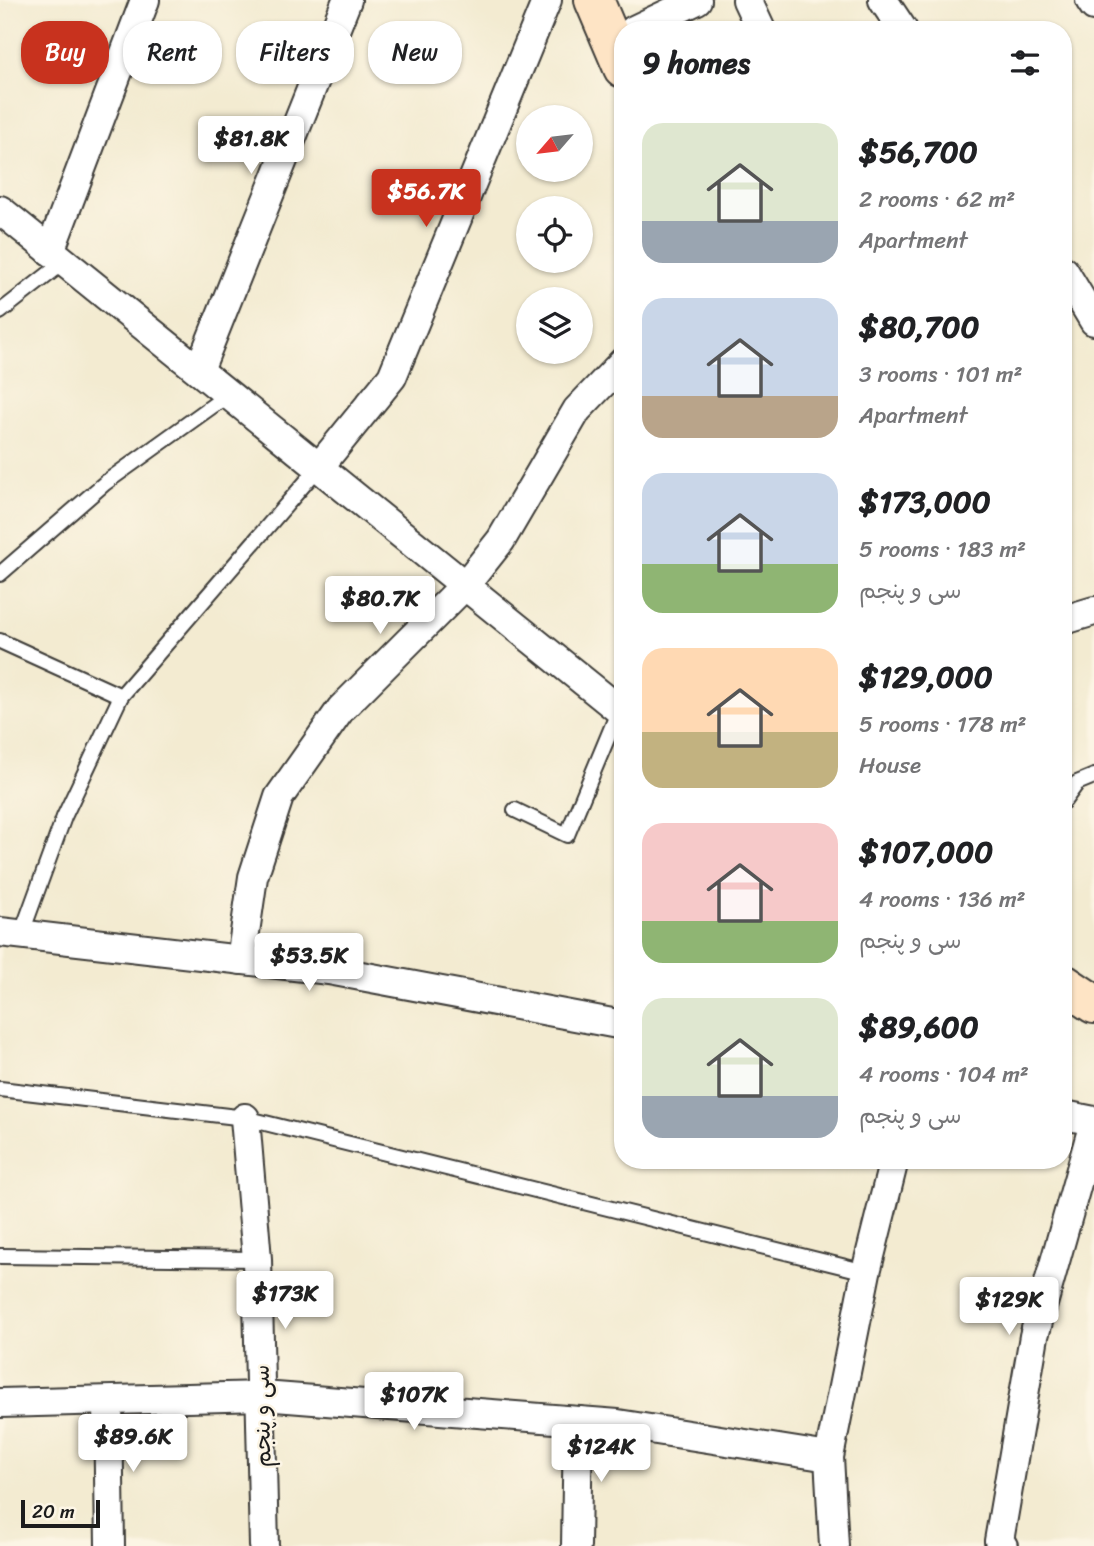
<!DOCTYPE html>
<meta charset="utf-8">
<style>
:root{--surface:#fff;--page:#f2f2f2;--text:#202124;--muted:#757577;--accent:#c8321e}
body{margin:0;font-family:Sriracha,"Playpen Sans Arabic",sans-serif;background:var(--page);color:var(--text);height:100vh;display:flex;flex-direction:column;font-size:26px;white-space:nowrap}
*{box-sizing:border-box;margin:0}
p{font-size:23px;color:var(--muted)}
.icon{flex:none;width:38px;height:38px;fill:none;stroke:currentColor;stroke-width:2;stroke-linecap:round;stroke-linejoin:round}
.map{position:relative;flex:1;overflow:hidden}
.details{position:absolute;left:614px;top:21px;width:458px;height:1148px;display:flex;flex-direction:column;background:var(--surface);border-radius:28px;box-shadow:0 2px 5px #0004}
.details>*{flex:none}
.hud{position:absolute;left:21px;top:21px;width:488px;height:63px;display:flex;gap:14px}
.needle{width:46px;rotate:242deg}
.fabs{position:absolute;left:516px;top:105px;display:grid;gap:14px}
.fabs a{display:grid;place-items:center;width:77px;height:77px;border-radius:50%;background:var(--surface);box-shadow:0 2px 5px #0004;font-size:35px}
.scale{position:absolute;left:21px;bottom:18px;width:79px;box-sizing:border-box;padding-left:7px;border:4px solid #1c1c1c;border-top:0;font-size:19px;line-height:24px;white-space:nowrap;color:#1c1c1c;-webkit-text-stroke:5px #fcf5e5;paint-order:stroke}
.price{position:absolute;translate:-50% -60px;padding:0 16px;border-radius:7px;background:#fff;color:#222;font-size:23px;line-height:46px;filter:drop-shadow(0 2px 4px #0008)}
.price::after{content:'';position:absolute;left:50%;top:42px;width:21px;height:16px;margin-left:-10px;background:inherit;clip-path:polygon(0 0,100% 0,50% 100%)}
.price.current{background:var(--accent);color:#fff}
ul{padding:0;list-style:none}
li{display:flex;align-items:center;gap:21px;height:175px;padding:0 28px}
li span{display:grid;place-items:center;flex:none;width:196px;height:140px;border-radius:21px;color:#555}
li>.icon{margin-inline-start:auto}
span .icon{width:84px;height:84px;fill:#fffc;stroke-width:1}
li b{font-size:30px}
h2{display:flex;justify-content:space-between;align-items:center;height:84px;padding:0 28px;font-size:30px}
.chip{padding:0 24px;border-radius:28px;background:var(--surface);box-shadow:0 2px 5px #0004;font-size:24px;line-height:63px}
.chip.current{background:var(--accent);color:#fff}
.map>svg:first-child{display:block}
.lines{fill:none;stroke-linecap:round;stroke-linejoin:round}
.lane-casing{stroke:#3c3b37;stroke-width:18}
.street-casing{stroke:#3c3b37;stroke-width:32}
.secondary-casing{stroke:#3c3b37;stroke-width:42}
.lane{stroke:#fff;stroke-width:14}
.street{stroke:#fff;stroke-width:28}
.secondary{stroke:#fee4c5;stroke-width:38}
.labels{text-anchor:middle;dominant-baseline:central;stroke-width:5;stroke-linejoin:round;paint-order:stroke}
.street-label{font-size:23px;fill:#1c1c1c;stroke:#fcf5e5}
</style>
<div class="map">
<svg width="1094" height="1546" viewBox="0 0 1094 1546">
<rect width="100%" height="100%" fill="#fcf5e5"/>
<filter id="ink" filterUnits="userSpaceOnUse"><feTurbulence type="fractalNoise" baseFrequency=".0143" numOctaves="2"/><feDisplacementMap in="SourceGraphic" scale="14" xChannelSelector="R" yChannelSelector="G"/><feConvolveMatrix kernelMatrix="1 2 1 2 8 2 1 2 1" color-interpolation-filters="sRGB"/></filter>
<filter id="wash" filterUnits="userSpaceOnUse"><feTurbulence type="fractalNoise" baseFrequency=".00686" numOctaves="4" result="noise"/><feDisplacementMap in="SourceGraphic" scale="28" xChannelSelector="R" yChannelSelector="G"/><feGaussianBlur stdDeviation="1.57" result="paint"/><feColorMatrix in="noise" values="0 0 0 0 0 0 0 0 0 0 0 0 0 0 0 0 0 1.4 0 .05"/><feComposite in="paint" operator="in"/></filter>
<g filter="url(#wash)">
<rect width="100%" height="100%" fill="#f3ebd1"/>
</g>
<g filter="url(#ink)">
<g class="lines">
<g class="lane-casing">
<g id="lane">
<path d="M0,312L64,262"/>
<path d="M0,574L105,483L229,394"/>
<path d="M0,641L121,696"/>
<path d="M1064,801L1077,783L1094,776"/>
<path d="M515,810L567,835L619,710"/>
<path d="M21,935L64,817L121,696L319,467"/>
<path d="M0,1089L245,1118L866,1272"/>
<path d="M0,1256L257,1259"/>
</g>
</g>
<g class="street-casing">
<g id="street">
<path d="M747,0L761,30"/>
<path d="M883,0L903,30"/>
<path d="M1090,0L1094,6"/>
<path d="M634,30L697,0"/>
<path d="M0,210L623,713"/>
<path d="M50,251L145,0"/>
<path d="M1064,271L1094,321"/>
<path d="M199,370L347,0"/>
<path d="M319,467L392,377L547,0"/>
<path d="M1064,620L1094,611"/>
<path d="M0,932L329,970L623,1025"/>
<path d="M241,960L253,877L279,797L341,709L466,584L501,540L577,410L623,362"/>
<path d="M1064,1115L1094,1121"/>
<path d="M245,1118L257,1259L264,1546"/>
<path d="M0,1403L263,1396L618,1424L829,1457"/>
<path d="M108,1403L110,1546"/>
<path d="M576,1546L578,1421"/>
<path d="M834,1546L829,1457L866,1272L894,1160"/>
<path d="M1003,1546L999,1541L1034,1336L1094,1123"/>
</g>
</g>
<g class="secondary-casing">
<g id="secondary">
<path d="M594,0L623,68"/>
<path d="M1064,984L1094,1004"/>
</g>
</g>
<use href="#lane" class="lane"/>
<use href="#street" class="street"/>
<use href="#secondary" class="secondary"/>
</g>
</g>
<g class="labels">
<g class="street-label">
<text transform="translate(262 1416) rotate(-91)">سی و پنجم</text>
</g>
</g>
</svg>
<div class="fabs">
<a><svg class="needle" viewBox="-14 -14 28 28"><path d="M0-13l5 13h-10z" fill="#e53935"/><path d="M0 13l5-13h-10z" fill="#757577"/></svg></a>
<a><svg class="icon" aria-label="locate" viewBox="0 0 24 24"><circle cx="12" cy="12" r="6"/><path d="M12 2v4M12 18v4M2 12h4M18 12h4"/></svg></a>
<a><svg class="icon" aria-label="layers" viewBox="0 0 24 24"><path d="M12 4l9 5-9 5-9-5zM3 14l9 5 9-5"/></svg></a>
</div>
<div class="scale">20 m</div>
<b class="price" style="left:251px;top:176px">$81.8K</b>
<b class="price current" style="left:426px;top:229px">$56.7K</b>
<b class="price" style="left:380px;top:636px">$80.7K</b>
<b class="price" style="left:309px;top:993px">$53.5K</b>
<b class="price" style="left:285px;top:1331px">$173K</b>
<b class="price" style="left:1009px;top:1337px">$129K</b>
<b class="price" style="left:414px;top:1432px">$107K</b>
<b class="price" style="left:133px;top:1474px">$89.6K</b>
<b class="price" style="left:601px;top:1484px">$124K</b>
<div class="hud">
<a class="chip current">Buy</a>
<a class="chip">Rent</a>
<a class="chip">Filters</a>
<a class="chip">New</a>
</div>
<section class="details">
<h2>9 homes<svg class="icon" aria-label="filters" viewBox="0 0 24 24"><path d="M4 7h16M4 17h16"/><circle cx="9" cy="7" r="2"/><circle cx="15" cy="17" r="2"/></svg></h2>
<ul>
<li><span style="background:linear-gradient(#dfe7d0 70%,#9aa5b1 0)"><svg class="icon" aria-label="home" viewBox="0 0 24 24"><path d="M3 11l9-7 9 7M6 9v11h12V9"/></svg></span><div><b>$56,700</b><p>2 rooms · 62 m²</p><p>Apartment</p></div></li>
<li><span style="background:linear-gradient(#c9d6e8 70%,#b9a48a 0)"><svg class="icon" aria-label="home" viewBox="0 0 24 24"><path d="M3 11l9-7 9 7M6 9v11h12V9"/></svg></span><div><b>$80,700</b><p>3 rooms · 101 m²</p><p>Apartment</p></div></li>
<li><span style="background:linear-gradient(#c9d6e8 65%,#8fb573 0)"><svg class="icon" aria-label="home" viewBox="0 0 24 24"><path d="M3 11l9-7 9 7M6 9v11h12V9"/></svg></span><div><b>$173,000</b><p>5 rooms · 183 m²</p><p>سی و پنجم</p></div></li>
<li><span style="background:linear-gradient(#ffd9b3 60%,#c2b280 0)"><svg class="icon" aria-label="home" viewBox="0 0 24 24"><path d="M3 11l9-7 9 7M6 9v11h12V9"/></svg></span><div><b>$129,000</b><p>5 rooms · 178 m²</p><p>House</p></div></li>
<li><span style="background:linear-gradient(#f6c9c9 70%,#8fb573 0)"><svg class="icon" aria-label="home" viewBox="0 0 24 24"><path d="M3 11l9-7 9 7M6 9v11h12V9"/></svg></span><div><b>$107,000</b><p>4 rooms · 136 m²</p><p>سی و پنجم</p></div></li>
<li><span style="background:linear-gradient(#dfe7d0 70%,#9aa5b1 0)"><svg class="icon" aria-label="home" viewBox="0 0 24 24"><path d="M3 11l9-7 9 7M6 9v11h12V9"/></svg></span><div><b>$89,600</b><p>4 rooms · 104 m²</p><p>سی و پنجم</p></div></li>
</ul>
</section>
</div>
